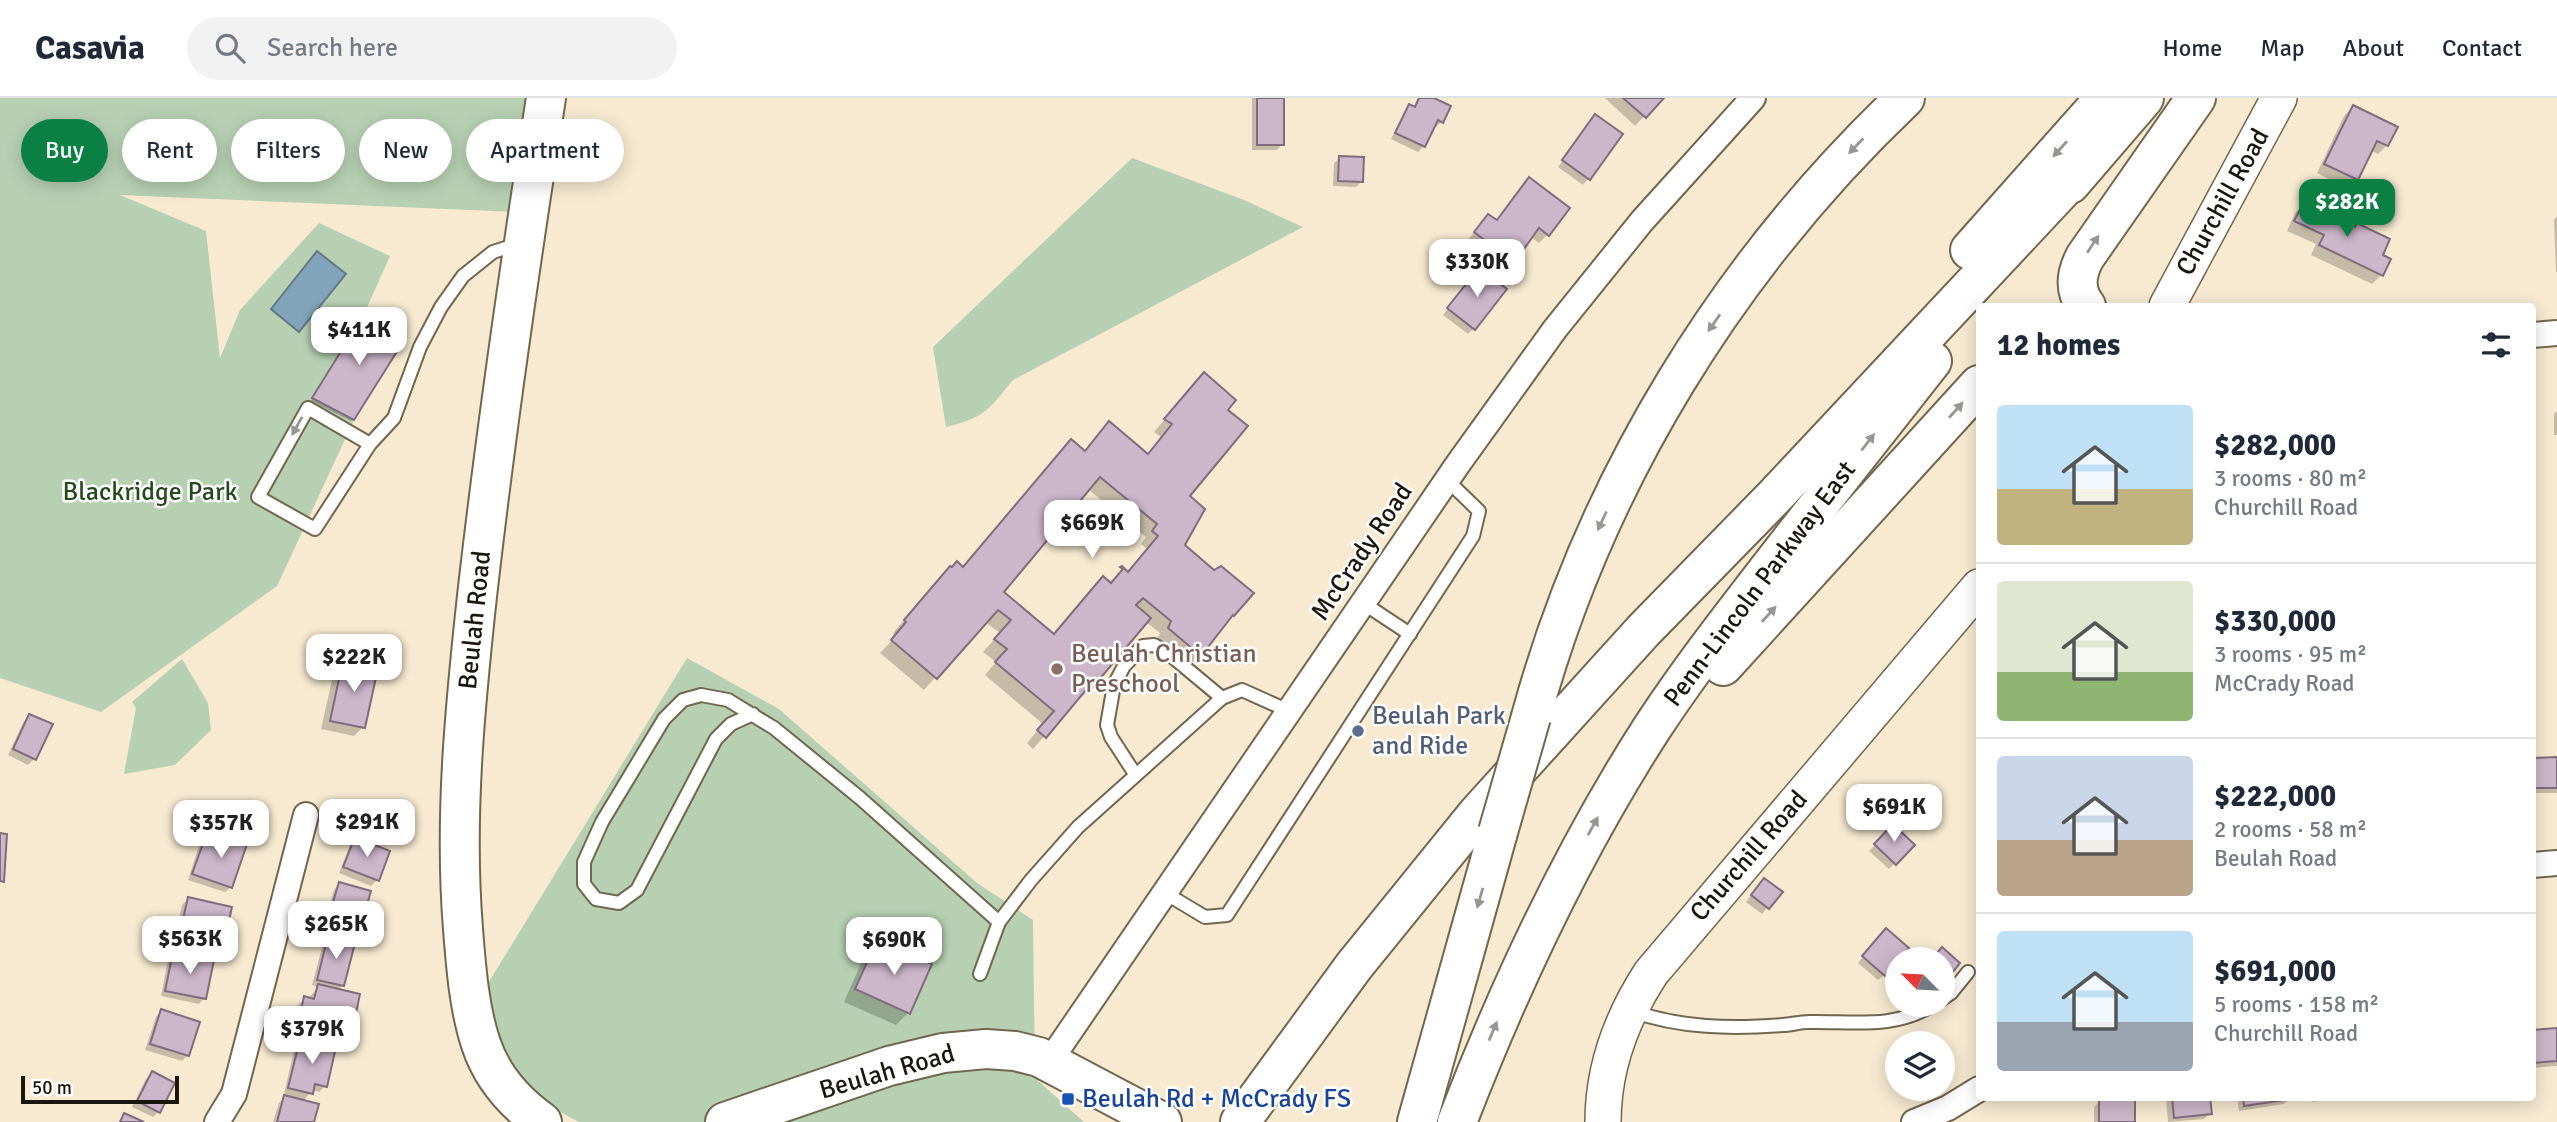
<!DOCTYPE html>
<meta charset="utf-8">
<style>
:root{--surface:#fff;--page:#f2f2f3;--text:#1f2937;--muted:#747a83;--line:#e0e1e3;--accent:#0b8043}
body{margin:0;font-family:Signika,sans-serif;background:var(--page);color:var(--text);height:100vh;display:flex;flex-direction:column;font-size:26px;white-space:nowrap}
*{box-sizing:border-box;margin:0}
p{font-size:23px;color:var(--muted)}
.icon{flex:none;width:38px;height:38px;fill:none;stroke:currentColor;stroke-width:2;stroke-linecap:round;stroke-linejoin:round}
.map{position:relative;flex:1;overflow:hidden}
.sheet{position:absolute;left:1976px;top:205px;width:560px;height:798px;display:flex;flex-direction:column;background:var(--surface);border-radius:7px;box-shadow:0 4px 18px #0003}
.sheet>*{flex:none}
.guide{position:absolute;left:21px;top:21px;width:665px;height:63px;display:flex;gap:14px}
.needle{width:46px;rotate:294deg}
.fabs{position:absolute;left:1885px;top:849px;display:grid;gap:14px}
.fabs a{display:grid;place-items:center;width:70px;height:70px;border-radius:50%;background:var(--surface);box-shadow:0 4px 18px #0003;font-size:35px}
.scale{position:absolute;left:21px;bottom:18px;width:158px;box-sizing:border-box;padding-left:7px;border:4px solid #1b160d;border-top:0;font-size:19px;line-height:24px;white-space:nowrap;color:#1b160d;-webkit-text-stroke:5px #fff;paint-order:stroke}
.price{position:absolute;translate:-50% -60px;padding:0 16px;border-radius:14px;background:#fff;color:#222;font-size:23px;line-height:46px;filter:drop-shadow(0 2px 4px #0008)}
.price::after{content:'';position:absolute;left:50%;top:42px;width:21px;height:16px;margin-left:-10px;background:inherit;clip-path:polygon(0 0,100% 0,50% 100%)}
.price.on{background:var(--accent);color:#fff}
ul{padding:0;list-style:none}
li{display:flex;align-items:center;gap:21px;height:175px;padding:0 21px}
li+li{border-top:2px solid var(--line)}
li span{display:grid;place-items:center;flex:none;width:196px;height:140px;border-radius:7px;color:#555}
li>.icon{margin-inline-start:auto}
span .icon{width:84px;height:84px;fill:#fffc;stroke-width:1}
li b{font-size:30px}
h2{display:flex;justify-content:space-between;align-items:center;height:84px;padding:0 21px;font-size:30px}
.chip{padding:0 24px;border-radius:32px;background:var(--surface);box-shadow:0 4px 18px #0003;font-size:24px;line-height:63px}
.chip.on{background:var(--accent);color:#fff}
header{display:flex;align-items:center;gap:42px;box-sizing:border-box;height:98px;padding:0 35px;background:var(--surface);border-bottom:2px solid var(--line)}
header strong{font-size:33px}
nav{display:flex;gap:38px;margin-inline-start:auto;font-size:24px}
.search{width:490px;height:63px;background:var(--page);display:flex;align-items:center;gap:18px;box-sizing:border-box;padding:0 24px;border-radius:38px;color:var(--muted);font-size:26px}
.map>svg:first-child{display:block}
.green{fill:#b7d0b2}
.water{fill:#82a4bb;stroke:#637987;stroke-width:2}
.shadow{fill:#0003;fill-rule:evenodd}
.building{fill:#ccb6ca;stroke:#806c7e;stroke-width:2;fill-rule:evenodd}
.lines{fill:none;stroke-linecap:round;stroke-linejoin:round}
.lane-casing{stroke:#71664f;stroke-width:16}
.street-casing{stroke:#71664f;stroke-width:28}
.secondary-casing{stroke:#71664f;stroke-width:38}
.primary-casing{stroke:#71664f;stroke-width:42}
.highway-casing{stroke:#71664f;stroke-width:42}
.lane{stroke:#fff;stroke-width:12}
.street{stroke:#fff;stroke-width:24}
.secondary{stroke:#fff;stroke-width:35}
.primary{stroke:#fff;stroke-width:38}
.highway{stroke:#fff;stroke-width:38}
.highway-bridge-casing{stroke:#71664f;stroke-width:42;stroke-linecap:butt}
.highway-bridge{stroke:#fff;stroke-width:38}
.oneway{fill:#989692}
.education-dot{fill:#8d6e63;stroke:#fff;stroke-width:2.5}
.service-dot{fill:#5c6f8a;stroke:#fff;stroke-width:2.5}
.transit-dot{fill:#1a4fb4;stroke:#fff;stroke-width:2.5}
.labels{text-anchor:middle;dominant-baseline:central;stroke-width:5;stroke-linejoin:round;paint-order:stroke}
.street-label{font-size:26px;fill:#1b160d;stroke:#fff}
.park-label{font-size:26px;fill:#25491d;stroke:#fff}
.education-label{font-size:26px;fill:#785e54;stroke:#fff;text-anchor:start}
.service-label{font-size:26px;fill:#4e5e75;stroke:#fff;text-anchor:start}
.transit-label{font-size:26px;fill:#164399;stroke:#fff;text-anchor:start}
</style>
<header>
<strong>Casavia</strong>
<div class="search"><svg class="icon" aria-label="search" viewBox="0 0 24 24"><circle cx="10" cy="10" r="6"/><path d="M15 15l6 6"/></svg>Search here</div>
<nav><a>Home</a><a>Map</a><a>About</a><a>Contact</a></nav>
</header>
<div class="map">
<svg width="2557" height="1024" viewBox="0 0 2557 1024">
<rect width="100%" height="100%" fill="#f7ead1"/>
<g class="green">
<path d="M0,0H533L516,114L120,97L206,133L220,260L240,212L319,125L390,158L364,216L313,300L354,322L277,488L101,614L0,580Z"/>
<path d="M1132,60L1244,102L1303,129L1013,282C989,311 985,320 946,329L933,249Z"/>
<path d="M687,560L779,611L977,785L1033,822L1035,980L1084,1024H579L533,1000L500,946L487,887Z"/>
<path d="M182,561L208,605L211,632L175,667L124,676L136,610L132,604Z"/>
</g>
<path class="water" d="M317,153L346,176L299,234L271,211Z"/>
<g class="shadow">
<path d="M1252,0H1282V46L1277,52H1252Z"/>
<path d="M1418,0H1430L1441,24L1436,29L1433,28L1424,48L1418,54L1391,41L1404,14L1410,8L1413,10Z"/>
<path d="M1605,0H1661L1635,28Z"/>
<path d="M2353,9L2387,47L2378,56L2370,52L2356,81L2347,90L2317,75L2344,18Z"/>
<path d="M1590,24L1588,81L1583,87L1558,69Z"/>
<path d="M1340,60L1362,83L1356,89L1333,88L1334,65Z"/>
<path d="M1529,81L1548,136L1539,145L1531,139L1503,173L1466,144L1488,118L1495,123Z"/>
<path d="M2304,106L2389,162L2381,177L2372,186L2311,157L2316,146L2287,133L2295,115Z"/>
<path d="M2557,119V174H2556L2554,121Z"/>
<path d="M1474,178V230L1468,236L1443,217Z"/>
<path d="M362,220L353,321L351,323L311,303Z"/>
<path d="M1192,289L1226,313L1187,398L1183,448L1214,474L1251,496L1188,569L1157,542L1160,535L1146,524L1087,594L1074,606L1073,605L1033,651L1027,645L1043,626L985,577L996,564L983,554L1000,535L985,524L924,592L880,555L896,538L893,535L938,482L962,470L1071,343L1083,354L1109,325L1147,357L1161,339L1154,334ZM1088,391L1146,439L1141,446L1147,451L1127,475L1110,487L1091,493L1053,537L1001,495Z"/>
<path d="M2557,313V337H2554V316Z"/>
<path d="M343,564L363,629L354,638L321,631L334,573Z"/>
<path d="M30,618L50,627L34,661L28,667L8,657L24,623Z"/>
<path d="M2557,661V695H2532V663Z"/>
<path d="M1893,729L1912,747L1889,771L1869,753Z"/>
<path d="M231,738V789L225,794L188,782L199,748L205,742L223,748Z"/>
<path d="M355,741L377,782L371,788L339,775L350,747Z"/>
<path d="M339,786L357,836L351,842L322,833L334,792Z"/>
<path d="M1758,788L1780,794L1762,816L1746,804Z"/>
<path d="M188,801L222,844L216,850L175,840L182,807Z"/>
<path d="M1880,838L1884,877L1878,882L1858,865Z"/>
<path d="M328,840L343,887L337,893L349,939L340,948L290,937L296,909L305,900L308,901L318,889L312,887L323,846Z"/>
<path d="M877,844L908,915L896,927L844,904L865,856Z"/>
<path d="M174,856L204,900L199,906L161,898L168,862Z"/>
<path d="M161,913L188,957L182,963L145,952L156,919Z"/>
<path d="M2557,932V968L2532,970V934Z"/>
<path d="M301,943L325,988L319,994L312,992L303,1004L312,1024H273L279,1005L287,997L284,996L295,949Z"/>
<path d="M152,975L158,1014L153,1019L132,1009L146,981Z"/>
<path d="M2166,999H2209L2210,1015L2204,1021L2168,1024Z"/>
<path d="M2237,999H2290V1001L2284,1006L2239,1013Z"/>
<path d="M2312,999H2346L2313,1004Z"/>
<path d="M2100,1003L2133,1024H2094V1009Z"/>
</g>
<g class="building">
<rect x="1257" y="0" width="27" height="47"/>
<path d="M1419,0H1434L1451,8L1443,25L1438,22L1425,49L1395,35L1409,6L1415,9Z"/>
<path d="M1623,0H1664L1646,20Z"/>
<path d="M2353,7L2398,29L2388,48L2377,43L2358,82L2324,66Z"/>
<path d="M1595,16L1623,36L1590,82L1562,62Z"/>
<path d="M1339,58L1364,59L1363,84L1338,83Z"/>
<path d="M1529,79L1570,110L1549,138L1539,130L1514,165L1474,134L1488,116L1497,122Z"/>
<path d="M2304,104L2355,129L2357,125L2390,141L2383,157L2391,161L2383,178L2319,147L2324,137L2294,123Z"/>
<path d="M1479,170L1507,191L1475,232L1447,210Z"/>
<path d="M364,216L406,239L354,322L312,300Z"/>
<path d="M1204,274L1236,302L1228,312L1248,328L1190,398L1205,411L1185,447L1214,472L1221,468L1254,495L1234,518L1233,517L1201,558L1168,530L1171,523L1143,500L1136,507L1151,520L1088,595L1085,593L1046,640L1037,632L1054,613L995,564L1007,551L994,541L1011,522L998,512L937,581L891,542L906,524L904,522L950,468L952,469L957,463L963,469L1071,341L1085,353L1109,323L1148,356L1172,326L1164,321ZM1100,379L1157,426L1152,433L1158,438L1128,474L1122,468L1120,469L1123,471L1111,485L1103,478L1054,536L1004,494Z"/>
<path d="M343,562L378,570L365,630L330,623Z"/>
<path d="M29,616L53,626L36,662L13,651Z"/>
<path d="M2557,659V690H2533V660Z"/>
<path d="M1893,726L1915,747L1896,767L1874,746Z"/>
<path d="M0,735L7,736L4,784L0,783Z"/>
<path d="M230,736L248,743L232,790L192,776L205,740L226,747Z"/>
<path d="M355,739L390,753L379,783L343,769Z"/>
<path d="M1764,780L1783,794L1769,811L1751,797Z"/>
<path d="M339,784L371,793L358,837L326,828Z"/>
<path d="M188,799L232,809L224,845L180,835Z"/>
<path d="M1886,830L1909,850L1885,878L1862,858Z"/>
<path d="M328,838L355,845L344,888L317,882Z"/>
<path d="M877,842L932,866L910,916L855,891Z"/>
<path d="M1942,849L1960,865L1945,884L1942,882V861H1932Z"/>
<path d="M173,854L214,862L206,901L165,893Z"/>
<path d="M318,886L360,896L351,940L298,928L304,898L314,901Z"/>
<path d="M161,911L200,924L189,958L150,946Z"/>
<path d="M2557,930V963L2532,965V932Z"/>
<path d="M300,941L336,949L327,989L315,986L313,996L288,990Z"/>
<path d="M152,973L175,985L160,1015L137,1003Z"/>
<path d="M284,997L319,1006L314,1024H277Z"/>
<path d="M2172,999H2210L2212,1016L2174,1020Z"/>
<path d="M2243,999H2291L2292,1001L2244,1008Z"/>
<rect x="2099" y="1002" width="36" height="22"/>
<path d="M124,1015L144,1024H120Z"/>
</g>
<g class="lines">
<g class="lane-casing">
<g id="lane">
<path d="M370,346L308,310L258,399L315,431L370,346L394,320L420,249L441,209L463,178L493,154L518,146"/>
<path d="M1363,505L1410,536"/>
<path d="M753,616L731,626L716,641L637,792L619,805L596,801L584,786V764L602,724L664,621L683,602L701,597L728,602L774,630L860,700L999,824"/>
<path d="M1135,676L1111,639L1107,627L1114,587L1124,568L1143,548L1154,547L1168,555L1222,600"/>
<path d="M1165,795L1205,819L1227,817L1473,438L1479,413L1447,382"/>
<path d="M980,876L999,824L1031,782L1078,729L1222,600L1242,592L1289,613"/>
<path d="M1942,901L1951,895L1968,874"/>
<path d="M1632,913C1680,930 1731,931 1782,927C1791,927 1799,924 1808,924C1852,923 1895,932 1934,906"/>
</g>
</g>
<g class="street-casing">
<g id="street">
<path d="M2532,237L2557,235"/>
<path d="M2532,767L2557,765"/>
<path d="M1049,964L1458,366L1555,231L1642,123L1753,0"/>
<path d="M217,1024L234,996L306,717"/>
<path d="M1914,1024L1948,1010L1979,991"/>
</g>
</g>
<g class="secondary-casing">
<g id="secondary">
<path d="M2167,208L2279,0"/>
<path d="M1603,1024C1603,969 1621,921 1651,875L1979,489"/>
</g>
</g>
<g class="primary-casing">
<g id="primary">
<path d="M542,1024C514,1004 492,979 481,946C469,910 466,869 463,831C454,719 465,609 477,498C496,332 520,166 546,0"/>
<path d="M725,1024L889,968L943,955L986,951L1015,953L1039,959L1162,1024"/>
</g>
</g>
<g class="highway-casing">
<g id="highway">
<path d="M2070,86L2144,0"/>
<path d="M1970,152L2105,0"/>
<path d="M2086,208C2074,192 2076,176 2085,159L2196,0"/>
<path d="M1723,568L1979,287"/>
<path d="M1531,619C1595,383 1728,168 1905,0"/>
<path d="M1240,1024L1354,868L1478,715L1643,533L1774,399L2086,66"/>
<path d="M1417,1024L1498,734"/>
<path d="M1457,1024C1510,887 1572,754 1652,630C1692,569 1737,512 1781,455C1832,391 1882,327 1932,263"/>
</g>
</g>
<use href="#lane" class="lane"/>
<use href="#street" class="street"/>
<use href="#secondary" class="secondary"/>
<use href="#primary" class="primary"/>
<use href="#highway" class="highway"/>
<g class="highway-bridge-casing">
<path id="highway-bridge" d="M1498,734L1531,619"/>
</g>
<use href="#highway-bridge" class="highway-bridge"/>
</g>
<defs><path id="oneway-solid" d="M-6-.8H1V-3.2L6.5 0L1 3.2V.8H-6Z" transform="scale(1.75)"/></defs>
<g class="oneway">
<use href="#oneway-solid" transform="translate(1856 48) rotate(134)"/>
<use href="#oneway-solid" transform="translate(2060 51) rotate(132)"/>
<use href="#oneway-solid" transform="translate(2093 146) rotate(-56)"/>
<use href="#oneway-solid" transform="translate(1714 225) rotate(125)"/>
<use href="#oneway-solid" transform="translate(1956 312) rotate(-48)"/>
<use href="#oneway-solid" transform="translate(297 328) rotate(119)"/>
<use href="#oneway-solid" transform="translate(1868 344) rotate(-52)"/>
<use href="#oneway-solid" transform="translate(1602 423) rotate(115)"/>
<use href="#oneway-solid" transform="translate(1769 516) rotate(-48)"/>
<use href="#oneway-solid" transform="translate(1593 728) rotate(-61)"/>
<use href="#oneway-solid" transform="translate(1480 800) rotate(106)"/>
<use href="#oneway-solid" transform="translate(1493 933) rotate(-67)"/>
</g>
<circle class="education-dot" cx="1057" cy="571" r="7"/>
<circle class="service-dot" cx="1358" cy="633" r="7"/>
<rect class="transit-dot" x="1061" y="994" width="14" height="14" rx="3.5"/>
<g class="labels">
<g class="street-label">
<text transform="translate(2223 104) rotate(-61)">Churchill Road</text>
<text transform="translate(1362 454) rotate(-56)">McCrady Road</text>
<text transform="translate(1760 486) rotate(-53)">Penn-Lincoln Parkway East</text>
<text transform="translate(475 522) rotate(-84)">Beulah Road</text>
<text transform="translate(1749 758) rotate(-49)">Churchill Road</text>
<text transform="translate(887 974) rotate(-16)">Beulah Road</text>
</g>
<g class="park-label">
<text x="150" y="394">Blackridge Park</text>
</g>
<g class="education-label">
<text x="1071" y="556">Beulah Christian<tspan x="1071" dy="30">Preschool</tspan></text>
</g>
<g class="service-label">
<text x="1372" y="618">Beulah Park<tspan x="1372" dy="30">and Ride</tspan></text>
</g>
<g class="transit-label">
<text x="1082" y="1001">Beulah Rd + McCrady FS</text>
</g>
</g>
</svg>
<div class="fabs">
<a><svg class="needle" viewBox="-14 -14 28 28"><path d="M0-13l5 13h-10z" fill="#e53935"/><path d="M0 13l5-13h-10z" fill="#747a83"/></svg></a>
<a><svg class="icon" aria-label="layers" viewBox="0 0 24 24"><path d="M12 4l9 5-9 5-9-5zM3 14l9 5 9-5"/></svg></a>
</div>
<div class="scale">50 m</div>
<b class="price on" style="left:2347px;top:141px">$282K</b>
<b class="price" style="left:1477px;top:201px">$330K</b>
<b class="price" style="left:359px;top:269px">$411K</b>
<b class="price" style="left:1092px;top:462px">$669K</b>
<b class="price" style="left:354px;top:596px">$222K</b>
<b class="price" style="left:1894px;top:746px">$691K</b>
<b class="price" style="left:367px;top:761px">$291K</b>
<b class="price" style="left:221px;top:762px">$357K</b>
<b class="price" style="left:336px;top:863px">$265K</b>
<b class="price" style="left:190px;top:878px">$563K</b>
<b class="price" style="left:894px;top:879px">$690K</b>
<b class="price" style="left:312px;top:968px">$379K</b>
<div class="guide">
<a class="chip on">Buy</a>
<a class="chip">Rent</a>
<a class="chip">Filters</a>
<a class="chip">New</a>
<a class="chip">Apartment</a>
</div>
<section class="sheet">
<h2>12 homes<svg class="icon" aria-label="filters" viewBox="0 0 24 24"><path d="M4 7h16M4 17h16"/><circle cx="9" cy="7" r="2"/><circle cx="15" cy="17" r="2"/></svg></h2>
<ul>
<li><span style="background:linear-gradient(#bfe0f5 60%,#c2b280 0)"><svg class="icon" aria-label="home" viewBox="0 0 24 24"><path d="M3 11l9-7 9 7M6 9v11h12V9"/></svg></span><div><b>$282,000</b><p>3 rooms · 80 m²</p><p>Churchill Road</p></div></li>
<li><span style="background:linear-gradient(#dfe7d0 65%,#8fb573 0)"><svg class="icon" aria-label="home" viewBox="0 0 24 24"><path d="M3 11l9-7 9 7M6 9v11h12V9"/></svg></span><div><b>$330,000</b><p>3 rooms · 95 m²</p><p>McCrady Road</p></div></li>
<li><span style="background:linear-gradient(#c9d6e8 60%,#b9a48a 0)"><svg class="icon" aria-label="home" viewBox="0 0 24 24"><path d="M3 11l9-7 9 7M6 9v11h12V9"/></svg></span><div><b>$222,000</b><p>2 rooms · 58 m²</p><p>Beulah Road</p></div></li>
<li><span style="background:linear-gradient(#bfe0f5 65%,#9aa5b1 0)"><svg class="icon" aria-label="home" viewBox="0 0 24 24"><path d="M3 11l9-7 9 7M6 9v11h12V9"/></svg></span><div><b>$691,000</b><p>5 rooms · 158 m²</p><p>Churchill Road</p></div></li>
</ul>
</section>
</div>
